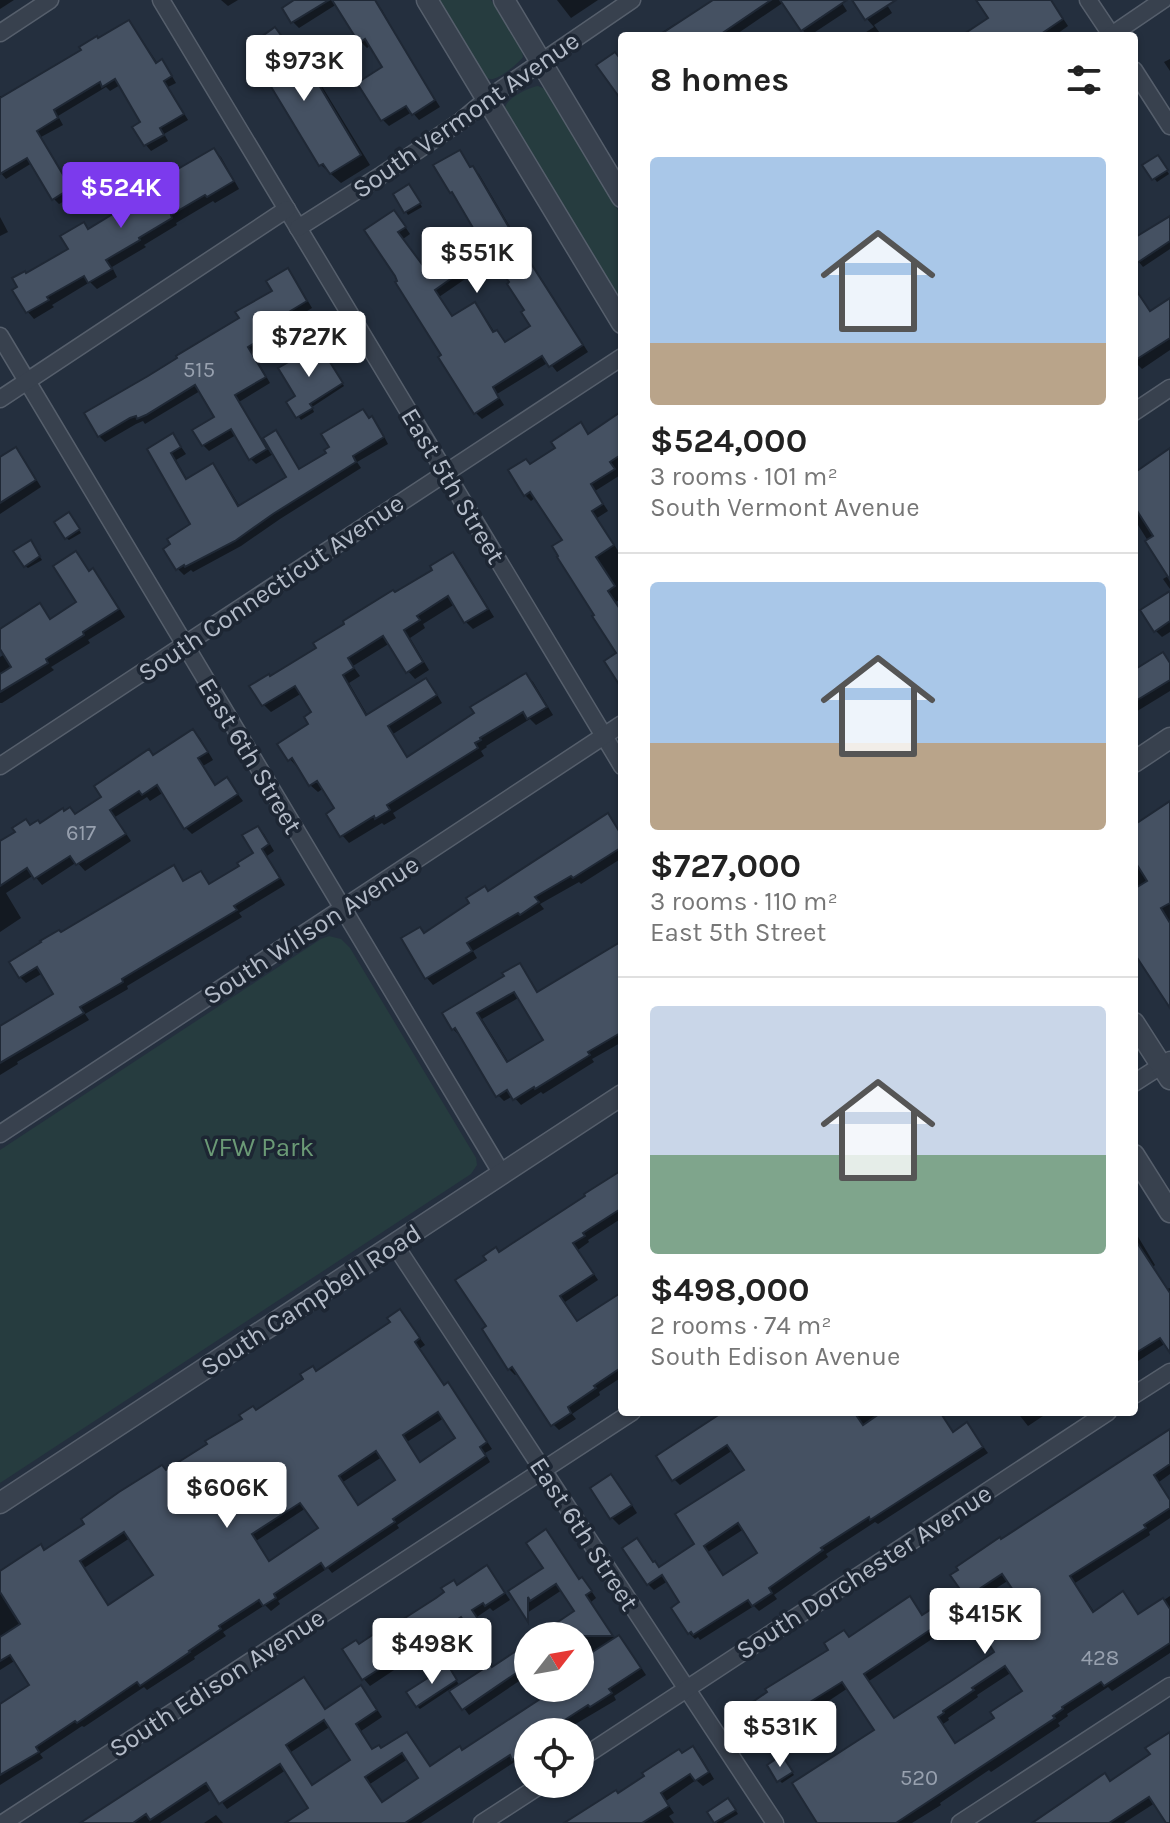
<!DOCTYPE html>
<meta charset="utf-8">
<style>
:root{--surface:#fff;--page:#f6f6f6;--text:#222;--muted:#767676;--line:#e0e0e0;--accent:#7c3aed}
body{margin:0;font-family:Karla,sans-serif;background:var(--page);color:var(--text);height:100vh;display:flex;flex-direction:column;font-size:30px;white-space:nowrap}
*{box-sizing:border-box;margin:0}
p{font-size:26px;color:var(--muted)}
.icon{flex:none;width:44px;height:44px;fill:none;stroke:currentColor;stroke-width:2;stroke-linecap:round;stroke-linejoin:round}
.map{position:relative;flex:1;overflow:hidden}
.details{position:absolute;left:618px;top:32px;width:520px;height:1384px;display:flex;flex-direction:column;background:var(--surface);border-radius:8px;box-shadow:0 2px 6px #0004}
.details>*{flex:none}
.needle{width:52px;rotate:59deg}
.tools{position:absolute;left:514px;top:1622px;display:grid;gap:16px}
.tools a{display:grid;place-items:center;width:80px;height:80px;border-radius:50%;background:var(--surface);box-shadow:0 2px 6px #0004;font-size:40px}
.price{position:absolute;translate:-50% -68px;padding:0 18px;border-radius:8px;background:#fff;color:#222;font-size:26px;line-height:52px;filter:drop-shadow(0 2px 4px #0008)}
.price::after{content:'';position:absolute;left:50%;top:48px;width:24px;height:18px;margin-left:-12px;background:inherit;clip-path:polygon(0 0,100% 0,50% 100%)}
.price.current{background:var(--accent);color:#fff}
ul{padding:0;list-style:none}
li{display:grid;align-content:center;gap:16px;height:424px;padding:0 32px}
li+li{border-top:2px solid var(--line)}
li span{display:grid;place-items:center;height:248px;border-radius:8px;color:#555}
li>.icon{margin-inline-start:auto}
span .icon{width:144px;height:144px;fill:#fffc;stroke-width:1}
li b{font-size:34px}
h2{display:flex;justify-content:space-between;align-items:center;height:96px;padding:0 32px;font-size:34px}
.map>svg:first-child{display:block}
.green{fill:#263c3f}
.shadow{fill:#0007;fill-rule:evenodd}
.building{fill:#455162;stroke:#1f2835;stroke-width:2;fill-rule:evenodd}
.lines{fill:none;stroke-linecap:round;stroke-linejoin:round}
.minor-casing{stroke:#565f6c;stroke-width:19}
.tertiary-casing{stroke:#565f6c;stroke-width:23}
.minor{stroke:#38414e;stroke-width:16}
.tertiary{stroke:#38414e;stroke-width:20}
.labels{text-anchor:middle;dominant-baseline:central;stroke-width:7;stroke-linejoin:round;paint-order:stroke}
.number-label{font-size:22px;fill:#98a1af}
.street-label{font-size:26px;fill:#b4bcc9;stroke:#1d2633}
.park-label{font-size:26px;fill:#6b9a76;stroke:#1d2633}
</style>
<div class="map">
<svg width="1170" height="1823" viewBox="0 0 1170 1823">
<rect width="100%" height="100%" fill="#242f3e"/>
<g class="green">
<path d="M439,0H491L522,51L523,57C519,63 497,81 490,79C488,79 486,77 484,76Z"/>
<path d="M538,86L545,89L622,217V304L507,114C507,112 505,110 505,108C506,98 530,87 538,86Z"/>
<path d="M329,936L341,939L350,948L476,1158L477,1165L471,1174L0,1483V1150L321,939Z"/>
</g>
<g class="shadow">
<path d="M0,0H14L0,9Z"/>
<path d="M221,0H238L228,6Z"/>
<path d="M298,0H374L382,10L394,31H393L440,107L419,120L412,112L389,126L383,120L359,83L385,68L371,45L367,48L361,42L337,4L299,28L293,22Z"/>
<path d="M557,0H598L571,18Z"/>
<path d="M719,0H840L847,11L809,36L802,30L784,2L734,36H656L675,24L678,26Z"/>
<path d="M857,0H884L892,13L874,25L882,36H860L874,27L867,19L855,2Z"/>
<path d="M978,0H1051L1068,26L1054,36H964L990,19Z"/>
<path d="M128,22L134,28L158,64L161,62L167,68L176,83L168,87L188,120L164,134L168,141L151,151L146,145L143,123L120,85L110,91L106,87L58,116L63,125L41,137L76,195L59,204L54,199L32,163L6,179L0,172V96L4,98Z"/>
<path d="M275,30L285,40L296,56L294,57L306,76L310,73L320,83L370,165L341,183L321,165Z"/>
<path d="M1170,59V71L1164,62Z"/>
<path d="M214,150L221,157L239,189L215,203L213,201L176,223L177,225L144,245L146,247L112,267L117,277L97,289L90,282L52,305L54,307L34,319L28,312L26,275L71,249L83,224L89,230Z"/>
<path d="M459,152L472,169L479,174L527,256L588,352L557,372L549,362L497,394L504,405L482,419L476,413L441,357L444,356L367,230L400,219L410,234L403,239L431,277L471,250L484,266L439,297L454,318L474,304L481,311L495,333L496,332L506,344L533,327L527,310L512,283L458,199L451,192Z"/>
<path d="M1160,160L1169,174L1157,182L1145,165Z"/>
<path d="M412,190L422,207L408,215L396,195Z"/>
<path d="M0,217L8,232L0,236Z"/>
<path d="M1170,218V249L1143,267L1134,256V241Z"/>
<path d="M287,270L293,276L312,308L274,331L278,338L253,353L270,383L239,402L271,454L274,452L281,439L300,471L328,454L363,412L378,425L388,444L357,462L361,468L280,519L241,546L193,572L191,570L184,575L178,569L193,525L149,450L173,435L186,454L176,460L188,481L213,466L219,472L240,507L289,478L275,453L256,464L250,458L236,435L209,451L203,445L216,418L200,391L145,424L143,421L136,424L105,442L99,436L275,291Z"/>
<path d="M1134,287L1151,312L1170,300V350L1142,369L1138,365L1134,367Z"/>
<path d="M326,350L328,352L327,359L344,386L312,407L314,412L301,420L289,402L298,397Z"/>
<path d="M622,416V474L595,491L608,511L597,518L622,557V598L616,602L622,612V684L619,653L565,540L536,497L531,501L525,495L531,466L558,449L581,425L590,436Z"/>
<path d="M15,450L22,456L41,487L0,514V460Z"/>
<path d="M1170,450V565L1160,560L1138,525L1134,528V474Z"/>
<path d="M71,517L81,533L69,540L66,538Z"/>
<path d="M33,546L42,560L28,568L25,566Z"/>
<path d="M76,553L90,573L93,571L100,578L125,617L88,640L90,643L51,667L54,670L2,703H0V657L5,654L0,646V632L40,606L51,620L79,603Z"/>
<path d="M453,555L460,562L494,617L473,629L466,622L455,604L423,624L425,628L410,638L429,670L415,679L408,671L390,643L353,666L360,676L349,683L368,716L425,680L433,688L442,703L393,734L408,758L477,714L526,675L533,682L553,715L536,725L530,719L486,746L487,747L481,751L484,756L393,813L396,818L384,825L382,823L349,843L342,835L337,809L324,788L318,792L310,785L298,766L297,767L290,759L311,725L314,713L302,693L271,712L264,705L271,678L319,649L395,595L434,570Z"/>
<path d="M1170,575V589L1163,579Z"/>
<path d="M1170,594V632L1162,637L1155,630Z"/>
<path d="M1163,654L1170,662V691L1134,713V673Z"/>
<path d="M193,731L200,738L213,760L203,766L217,787L227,780L243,801L192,834L186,828L164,792L150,801L147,797L115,817L131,841L85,871L77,862L42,885L34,875L6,893L21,918L0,932V844L31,827L76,816L103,798L154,756Z"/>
<path d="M1170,804V1004L1134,949V818L1139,824Z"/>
<path d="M608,816L622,835V858L581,884L579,882L540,904L544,909L473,951L477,958L433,985L427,978L425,935Z"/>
<path d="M258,828L264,834L274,851L267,856L285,885L239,913L242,917L127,986L128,989L85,1014L89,1020L17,1062L18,1064L0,1075V1031L56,994L43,973L26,983L20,977L61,934L174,867L185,883L201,873L211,885L241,867L256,854Z"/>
<path d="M622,941V1042L592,1059L594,1062L543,1094L541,1092L521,1105L513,1096L504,1101L498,1095L459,1035L453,1029L519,965L525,971L539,994L616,947L615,945ZM520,997L546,1041L509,1063L482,1019Z"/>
<path d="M622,1173V1218L588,1240L589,1242L578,1250L598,1280L565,1302L578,1323L622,1294V1377L599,1392L600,1395L572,1414L576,1419L559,1430L553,1424L518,1373L515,1375L509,1369L488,1327L500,1254Z"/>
<path d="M1134,1230L1155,1265L1153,1267L1167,1289L1170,1288V1348L1166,1343L1138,1361L1134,1357Z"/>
<path d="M400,1311L425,1345L419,1349L445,1386L448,1384L453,1390L492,1449L485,1453L490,1462L397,1525L399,1528L332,1573L328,1568L278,1601L280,1604L271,1611L265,1605L223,1632L226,1636L194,1657L195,1659L147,1690L144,1687L84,1727L82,1726L40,1754L43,1758L0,1785V1706L32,1685L16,1660L0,1670V1573L45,1552L393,1323ZM444,1418L458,1439L421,1463L407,1442ZM382,1457L398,1481L359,1506L343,1482ZM306,1508L320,1529L270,1562L256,1541ZM130,1538L156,1576L109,1606L84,1568Z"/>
<path d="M726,1412H940L954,1433L967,1425L988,1453L878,1524L875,1522L826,1554L828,1557L774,1595L777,1599L759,1611L754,1606L700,1640L698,1637L695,1639L689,1633L682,1603L668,1581L654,1590L648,1584L637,1541L654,1564L660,1569L697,1545L746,1470L733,1450L680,1485L674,1479ZM744,1529L759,1553L724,1576L708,1552Z"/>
<path d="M1017,1412H1049L1028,1426Z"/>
<path d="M1170,1431V1474L1159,1482L1170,1499V1518L1149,1532L1150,1535L1075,1583L1095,1613L1123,1594L1140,1616L1170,1596V1653L1112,1691L1108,1687L1067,1714L1068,1716L1058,1723L1060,1726L991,1772L989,1770L940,1803L941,1805L912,1823H820L877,1731L848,1688L812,1712L813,1714L764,1746L758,1739L851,1639L910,1599L924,1616L933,1610L947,1629L869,1681L895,1720L997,1652L1021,1599L1009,1580L973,1603L953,1575L1001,1541ZM1012,1672L1025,1692L997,1718L957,1745L943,1724L949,1720L948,1718L978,1697L977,1695Z"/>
<path d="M611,1476L618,1483L637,1513L619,1525L612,1518L592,1488Z"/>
<path d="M546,1532L552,1538L580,1580L588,1586L596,1598L591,1602L615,1639L619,1637L625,1643L646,1675L614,1696L616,1700L562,1732H528V1760L520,1765L516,1761L421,1823H288L311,1808L286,1770L227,1809L212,1789L160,1823H83L304,1680L326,1711L361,1688L367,1694L382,1717L361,1731L373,1750L381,1751L407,1734L413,1740L431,1768L463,1752L561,1688H580V1636H541L576,1612L562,1590L527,1613L521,1607L545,1569ZM331,1726L353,1761L313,1787L291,1752ZM408,1759L421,1779L383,1803L370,1784Z"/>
<path d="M493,1575L510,1600L493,1611L490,1608L477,1617L483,1627L476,1631L468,1623L447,1637L453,1646L432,1660L426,1653L402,1669L400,1666L370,1686L364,1679L360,1646L395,1627L458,1586Z"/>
<path d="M528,1645V1675L469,1715L450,1689L420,1709L417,1706L450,1671L460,1686L493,1669Z"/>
<path d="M1170,1735V1823H1168L1155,1803L1124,1823H1036L1104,1775L1111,1782L1152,1755Z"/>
<path d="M692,1748L699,1754L714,1779L703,1786L696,1780L666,1801L674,1813L669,1816L674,1823H576Z"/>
<path d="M784,1760L794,1775L782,1783L779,1780Z"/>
<path d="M731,1803L738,1814L723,1823H717L710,1812Z"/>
<path d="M216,1815L223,1823H204Z"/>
</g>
<g class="building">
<path d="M294,0H329L291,23L282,8Z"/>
<path d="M332,0H375L435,100L412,115L406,106L381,121L357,83L382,67L365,39L359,43Z"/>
<path d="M713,0H771L718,36H658Z"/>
<path d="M780,0H847L801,31Z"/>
<path d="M852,0H896L865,20Z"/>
<path d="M976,0H1051L1063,19L1038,36H961L988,18Z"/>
<path d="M129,20L156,63L162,59L172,76L164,81L184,114L160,128L164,135L144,146L132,127L140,122L115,79L102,87L100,82L54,110L58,118L37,131L71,188L52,200L27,158L0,174V98L81,50L79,47L97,36L98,38Z"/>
<path d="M275,27L288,45L286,47L303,75L310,70L361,155L330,174L323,164L319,166L247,47Z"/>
<path d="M615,52L622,61V101L596,65Z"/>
<path d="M214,148L234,181L207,197L205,195L171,215L172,218L139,238L140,240L106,260L112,269L88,283L84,276L47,297L49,300L26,313L12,290L17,287L12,278L25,271L26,273L68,249L60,236L84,222L88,229L142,196L140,191Z"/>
<path d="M460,150L470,167L473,166L521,248L583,345L549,367L542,356L493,387L499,398L474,414L438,357L441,355L395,282L397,281L395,276L364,230L394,210L406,227L398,232L430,275L472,247L479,259L435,290L452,316L475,302L493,332L497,330L505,342L530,326L521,312L524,310L507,284L509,282L483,245L452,192L450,193L433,165Z"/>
<path d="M1158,155L1168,170L1152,180L1142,165Z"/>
<path d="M409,184L421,203L404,213L393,194Z"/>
<path d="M1170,216V241L1134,265V238Z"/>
<path d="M288,268L307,301L269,324L274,331L248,347L266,377L235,395L267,449L249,460L231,429L202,446L192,430L214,417L195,385L146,415L137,419L136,416L130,418L98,437L84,413L148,376L177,358L176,356L239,318L235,312L272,291L266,281Z"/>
<path d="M1134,287L1150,311L1170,298V338L1134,361Z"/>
<path d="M310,344L327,348L325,354L343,383L310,404L313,408L296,418L286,402L295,396L278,368L309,350Z"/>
<path d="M363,409L369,418L372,416L384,437L353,456L356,462L273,514L235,541L185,567L184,565L176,570L163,549L170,544L167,539L190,524L147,449L173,433L181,447L171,453L186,479L213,463L238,506L286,477L263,438L276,430L299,469L326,453L324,450L329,447L321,434Z"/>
<path d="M622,411V454L610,462L615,469L591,484L603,504L592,511L614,545L596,557L615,586L608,591L622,612V689L604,661L616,653L592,616L594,615L557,557L558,556L552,546L562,540L530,492L524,496L508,470L526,459L530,464L555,448L551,442L581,422L588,434Z"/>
<path d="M16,447L36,480L0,503V457Z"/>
<path d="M1170,448V580L1145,541L1153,536L1134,506V473Z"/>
<path d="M69,512L80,529L65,539L54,522Z"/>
<path d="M31,540L40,556L24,567L13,551Z"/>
<path d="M76,551L89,571L93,568L119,609L83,632L84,635L46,659L48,663L0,692V674L11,667L0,649V629L40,603L50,619L76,602L53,566Z"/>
<path d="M453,552L488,609L464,623L448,596L417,616L420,620L404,630L423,662L406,673L383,636L348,658L354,668L343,675L366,715L426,678L437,695L388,726L407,757L474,713L470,707L526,673L547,707L527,719L523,712L480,738L481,740L475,743L478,748L387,805L390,810L375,819L374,816L340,837L326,814L334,808L317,781L309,786L292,758L288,761L277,744L308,724L304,717L311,712L295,686L262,706L249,686L269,674L270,676L316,648L313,643L344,624L343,621L393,590L395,592L432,570L430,566Z"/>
<path d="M1170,591V621L1154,632L1140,610Z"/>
<path d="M1163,652L1170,663V680L1134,702V670Z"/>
<path d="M193,729L208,752L198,758L215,785L227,777L238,794L184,829L157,785L142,795L139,791L110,810L126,834L76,865L70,856L34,879L27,868L0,886V841L15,832L12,828L26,819L30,825L38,820L40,823L63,808L64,811L70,807L75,814L101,797L94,786L149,749L153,755Z"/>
<path d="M1170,801V903L1161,908L1170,923V1008L1134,953V889L1147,881L1134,860V825Z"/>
<path d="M608,813L622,836V847L573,878L571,876L535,897L539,902L520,915L518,913L467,943L472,951L425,979L401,938L420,927L424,933L469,903L466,898L485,886L488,891Z"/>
<path d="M258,826L269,844L262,849L280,878L234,906L237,910L122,979L123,982L80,1007L84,1013L0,1063V1026L53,994L37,967L19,978L9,962L41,942L40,941L59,930L61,932L174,865L183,881L201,871L209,884L239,866L237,863L253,853L242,835Z"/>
<path d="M622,941V1032L588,1052L590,1055L535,1089L534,1087L513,1100L507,1090L496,1097L455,1028L452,1030L442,1013L504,976L502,973L520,963L537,992ZM514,992L543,1040L507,1062L477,1013Z"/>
<path d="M622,1170V1208L583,1233L585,1236L573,1243L594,1274L560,1296L577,1321L622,1292V1367L594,1386L596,1388L568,1407L571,1413L551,1426L512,1367L508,1370L482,1329L486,1326L455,1280L486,1260L483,1256L496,1247L499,1252L585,1196L584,1194Z"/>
<path d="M1134,1238L1170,1293V1353L1160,1338L1134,1354Z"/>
<path d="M400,1309L420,1338L415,1342L444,1385L448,1382L487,1442L480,1447L486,1456L393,1519L395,1522L341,1558L325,1569L321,1563L274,1594L276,1598L263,1606L259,1600L219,1626L221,1629L189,1651L190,1652L140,1686L137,1682L77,1723L75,1721L36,1747L39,1752L0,1775V1704L29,1685L10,1655L0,1661V1637L20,1624L0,1592V1571L41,1544L44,1550L84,1524L81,1519L119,1492L162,1465L166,1470L207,1444L205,1441L242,1419L239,1415L253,1406L256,1410L303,1379L300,1374L313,1366L316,1371L390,1322L387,1318ZM438,1412L455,1438L420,1462L403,1435ZM376,1451L395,1480L358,1505L339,1476ZM300,1503L318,1528L269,1561L252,1534ZM124,1532L153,1575L108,1605L80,1561Z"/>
<path d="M723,1412H854L863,1425L882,1412H940L953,1432L967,1422L983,1447L870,1520L869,1517L821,1548L823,1550L769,1588L772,1593L752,1606L748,1600L693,1635L691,1632L688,1634L671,1608L679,1602L662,1575L647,1585L622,1548L637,1538L653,1562L655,1561L659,1567L694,1544L675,1514L744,1470L727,1445L672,1481L656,1456ZM738,1523L757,1553L723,1575L704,1546Z"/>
<path d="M1170,1429V1464L1154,1475L1170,1500V1508L1144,1525L1146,1528L1070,1576L1093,1612L1123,1591L1138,1614L1163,1598L1170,1609V1643L1104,1686L1101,1682L1062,1707L1063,1709L1053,1716L1055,1718L896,1823H817L792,1783L874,1730L842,1682L807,1704L808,1707L756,1741L739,1715L743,1713L741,1710L767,1692L765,1689L828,1650L824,1643L844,1630L849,1637L910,1596L922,1615L933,1608L942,1622L864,1674L894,1718L951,1681L994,1652L977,1625L1019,1599L1002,1574L970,1595H964L950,1575L958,1570L956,1567L1000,1537L1001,1539ZM1005,1666L1022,1691L990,1712L994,1718L955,1743L938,1717L944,1713L943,1711L974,1690L972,1688Z"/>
<path d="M611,1474L632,1505L610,1519L590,1488Z"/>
<path d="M546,1529L579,1579L582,1577L592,1591L586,1595L613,1636H537L574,1611L556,1584L530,1601L528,1597V1622L508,1591L543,1568L526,1543Z"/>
<path d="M487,1565L505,1593L485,1606L483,1603L472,1610L478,1619L467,1626L461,1617L442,1629L448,1638L424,1654L419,1647L394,1664L392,1661L362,1680L342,1649L356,1640L359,1644L392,1622L394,1625L436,1598L444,1592L441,1588L454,1580L457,1585Z"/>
<path d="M619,1635L641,1668L609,1689L612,1693L590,1707L588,1705L546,1732H528V1750L512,1760L510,1755L405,1823H285L308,1808L280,1764L219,1804L206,1783L150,1820L146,1814L133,1823H80L304,1677L325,1709L361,1685L377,1710L356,1724L372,1749L379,1745L381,1748L407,1732L430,1766L460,1746L462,1750L557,1688H580V1660ZM324,1720L350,1760L312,1785L286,1745ZM402,1753L418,1778L382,1802L365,1777Z"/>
<path d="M528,1643V1665L462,1710L449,1691L491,1664L492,1667Z"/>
<path d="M448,1665L457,1680L416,1707L406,1692Z"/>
<path d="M1170,1732V1823H1166L1149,1797L1109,1823H1032L1105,1773L1110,1781L1150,1754L1145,1748Z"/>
<path d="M693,1746L709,1772L695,1781L690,1774L661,1793L669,1806L642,1823H564L616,1790L618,1793L644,1776L642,1773L679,1749L682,1753Z"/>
<path d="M782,1755L793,1772L777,1782L767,1765Z"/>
<path d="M728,1798L736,1810L714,1823L707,1812Z"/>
</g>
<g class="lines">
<g class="minor-casing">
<g id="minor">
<path d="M161,0L622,766"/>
<path d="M1088,0L1112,36"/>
<path d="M0,33L50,0"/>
<path d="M1110,36L1163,0"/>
<path d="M1134,70L1170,126"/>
<path d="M298,228L380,176L461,121L487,99L632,0"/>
<path d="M0,336L502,1174"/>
<path d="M0,399L287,209"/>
<path d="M1134,412L1170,388"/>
<path d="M0,766L622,357"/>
<path d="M1134,1083L1170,1060"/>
<path d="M0,1134L622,724"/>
<path d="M395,1245L775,1823"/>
<path d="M1134,1395L1170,1372"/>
<path d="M580,1759L1108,1412"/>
<path d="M3,1823L632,1412"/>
<path d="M482,1823L542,1784"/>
<path d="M960,1823L1170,1686"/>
</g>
</g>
<g class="tertiary-casing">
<g id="tertiary">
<path d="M427,0L622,323"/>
<path d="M504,0L622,197"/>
<path d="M1134,762L1170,738"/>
<path d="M1134,1023L1170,1079"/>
<path d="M1134,1155L1170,1212"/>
<path d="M0,1503L622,1095"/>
</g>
</g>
<use href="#minor" class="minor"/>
<use href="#tertiary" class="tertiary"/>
</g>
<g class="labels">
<g class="number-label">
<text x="199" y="370">515</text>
<text x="81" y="833">617</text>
<text x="1100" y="1658">428</text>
<text x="919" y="1778">520</text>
</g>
<g class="street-label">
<text transform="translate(466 115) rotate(-35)">South Vermont Avenue</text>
<text transform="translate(453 486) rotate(59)">East 5th Street</text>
<text transform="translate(271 588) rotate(-34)">South Connecticut Avenue</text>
<text transform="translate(250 756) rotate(59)">East 6th Street</text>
<text transform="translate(311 930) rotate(-33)">South Wilson Avenue</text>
<text transform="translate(311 1300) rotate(-33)">South Campbell Road</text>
<text transform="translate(584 1534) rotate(57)">East 6th Street</text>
<text transform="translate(864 1572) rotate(-33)">South Dorchester Avenue</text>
<text transform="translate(217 1683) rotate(-33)">South Edison Avenue</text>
</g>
<g class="park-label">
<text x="259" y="1147">VFW Park</text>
</g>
</g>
</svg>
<div class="tools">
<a><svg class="needle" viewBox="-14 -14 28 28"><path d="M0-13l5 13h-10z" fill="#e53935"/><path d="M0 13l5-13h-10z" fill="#767676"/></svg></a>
<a><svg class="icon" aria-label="locate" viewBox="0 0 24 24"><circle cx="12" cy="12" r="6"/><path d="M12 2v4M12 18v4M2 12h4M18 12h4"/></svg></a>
</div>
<b class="price" style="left:304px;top:103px">$973K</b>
<b class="price current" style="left:121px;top:230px">$524K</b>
<b class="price" style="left:477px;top:295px">$551K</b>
<b class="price" style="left:309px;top:379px">$727K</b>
<b class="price" style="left:227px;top:1530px">$606K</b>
<b class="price" style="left:985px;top:1656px">$415K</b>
<b class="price" style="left:432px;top:1686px">$498K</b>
<b class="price" style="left:780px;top:1769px">$531K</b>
<section class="details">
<h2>8 homes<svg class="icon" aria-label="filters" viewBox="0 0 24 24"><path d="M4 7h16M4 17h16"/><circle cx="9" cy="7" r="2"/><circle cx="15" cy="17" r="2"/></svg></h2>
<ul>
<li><span style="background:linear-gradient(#a9c7e8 75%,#b9a48a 0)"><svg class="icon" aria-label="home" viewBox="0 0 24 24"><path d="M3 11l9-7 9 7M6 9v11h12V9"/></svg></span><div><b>$524,000</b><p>3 rooms · 101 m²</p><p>South Vermont Avenue</p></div></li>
<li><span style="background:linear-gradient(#a9c7e8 65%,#b9a48a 0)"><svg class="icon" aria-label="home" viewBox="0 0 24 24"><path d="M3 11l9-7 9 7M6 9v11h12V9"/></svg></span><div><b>$727,000</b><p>3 rooms · 110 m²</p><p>East 5th Street</p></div></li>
<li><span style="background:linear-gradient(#c9d6e8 60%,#7fa58c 0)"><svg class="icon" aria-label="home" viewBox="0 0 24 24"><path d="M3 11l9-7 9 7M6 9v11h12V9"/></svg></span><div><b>$498,000</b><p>2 rooms · 74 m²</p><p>South Edison Avenue</p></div></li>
</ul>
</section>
</div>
